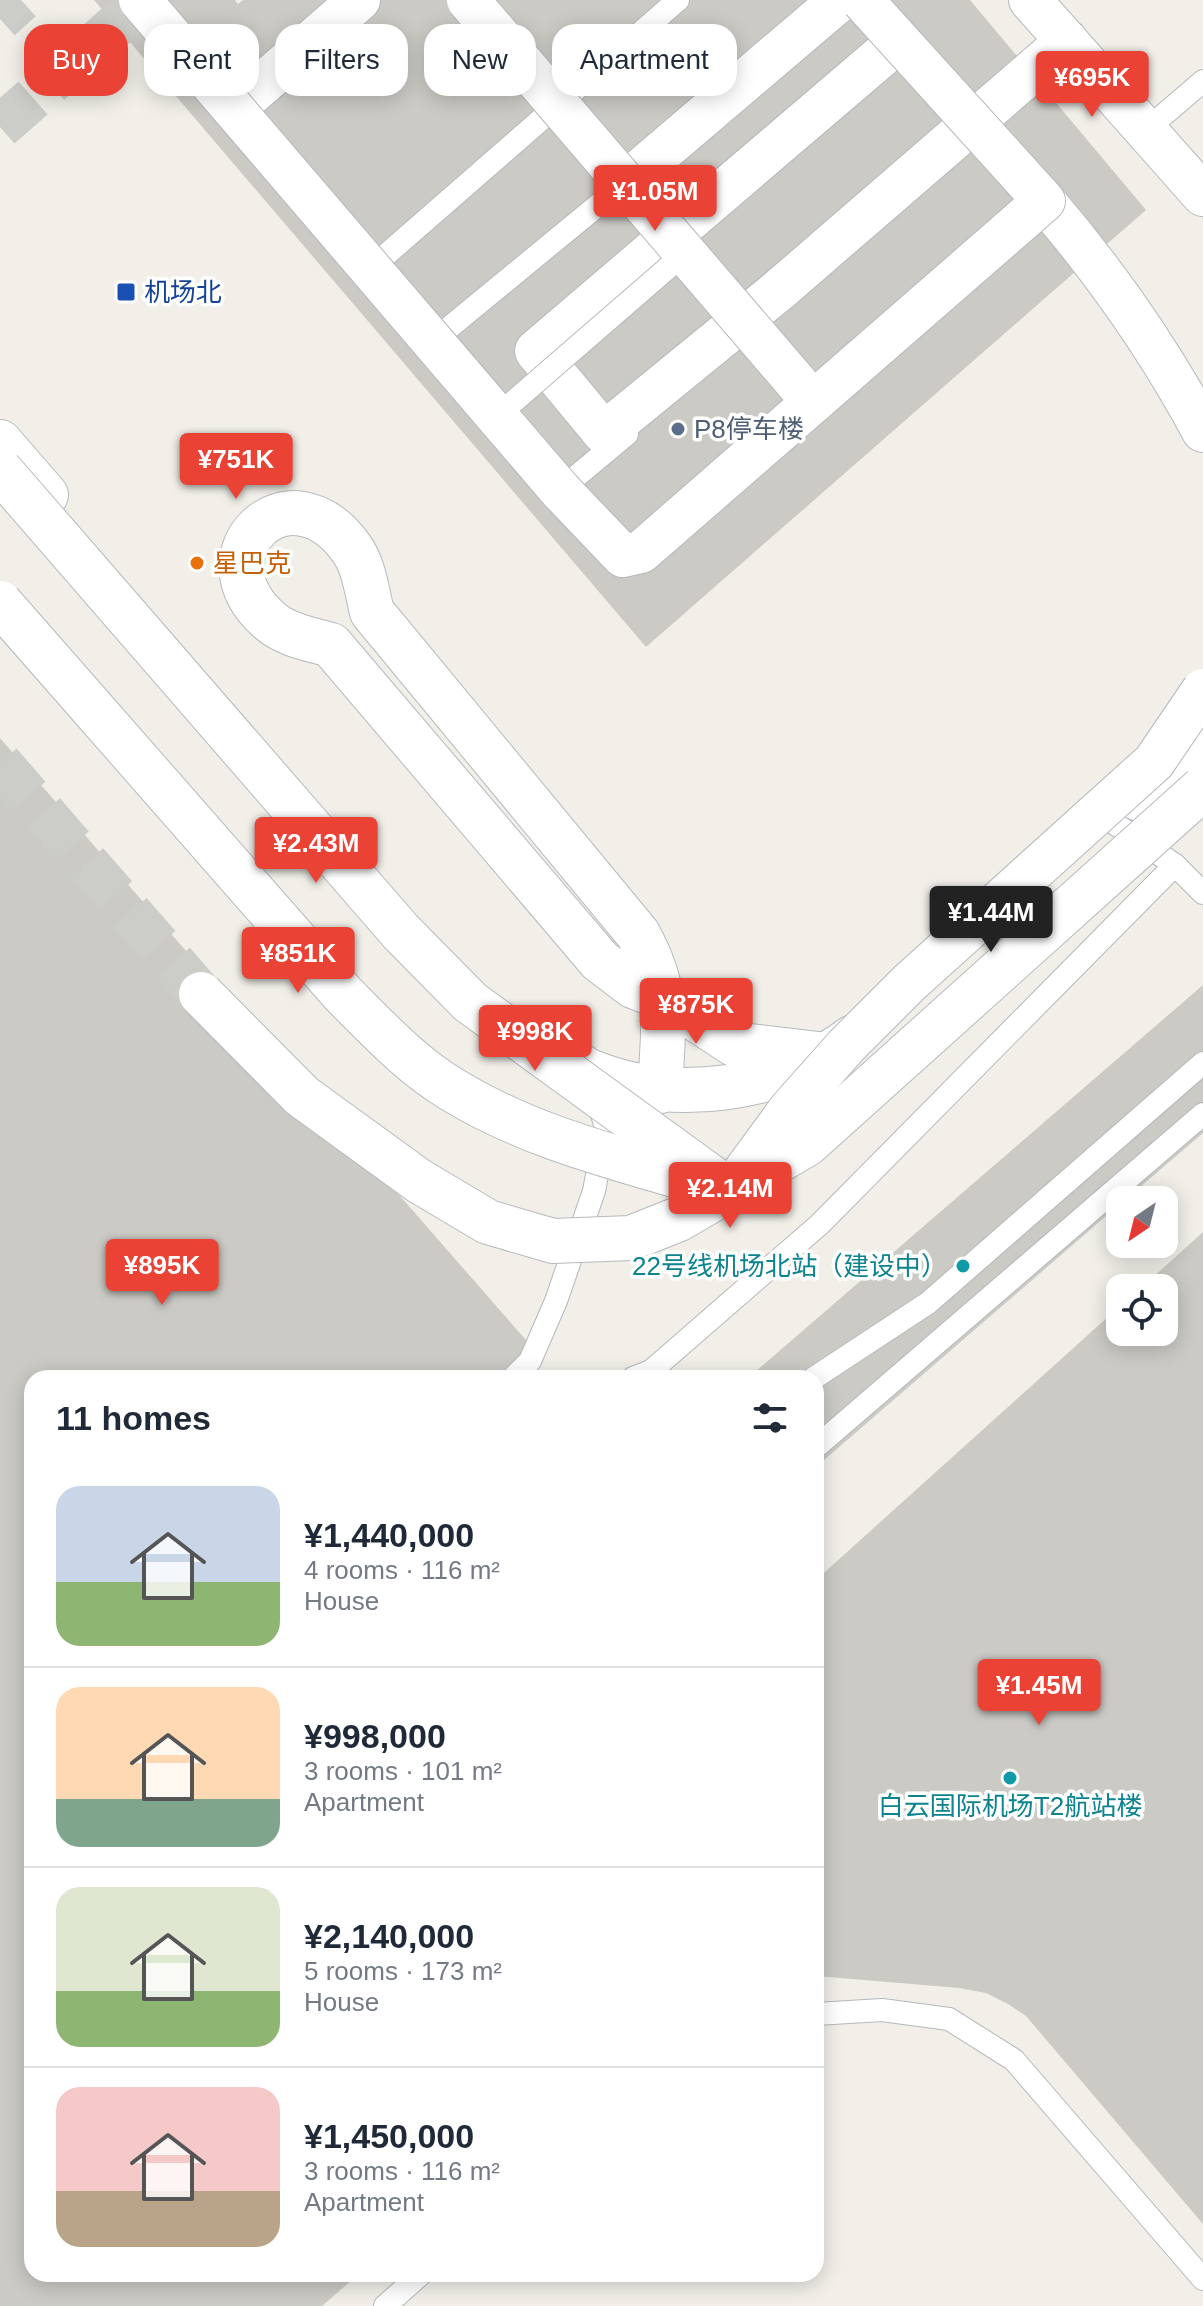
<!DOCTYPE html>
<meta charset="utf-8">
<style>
:root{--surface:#fff;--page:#f2f2f3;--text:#1f2937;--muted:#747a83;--line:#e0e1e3;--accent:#ea4335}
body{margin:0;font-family:Helvetica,"Noto Sans SC",sans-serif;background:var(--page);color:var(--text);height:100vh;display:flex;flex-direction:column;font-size:30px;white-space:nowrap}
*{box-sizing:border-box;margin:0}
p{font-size:26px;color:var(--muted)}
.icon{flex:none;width:44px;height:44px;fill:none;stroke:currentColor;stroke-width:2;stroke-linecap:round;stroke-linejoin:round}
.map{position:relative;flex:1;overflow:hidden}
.panel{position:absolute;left:24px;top:1370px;width:800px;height:912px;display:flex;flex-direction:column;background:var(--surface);border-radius:24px;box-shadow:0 4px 20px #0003}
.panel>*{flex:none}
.top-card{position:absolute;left:24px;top:24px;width:800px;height:72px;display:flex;gap:16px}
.needle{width:52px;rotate:215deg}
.fabs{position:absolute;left:1106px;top:1186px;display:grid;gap:16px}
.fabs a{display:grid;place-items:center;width:72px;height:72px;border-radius:16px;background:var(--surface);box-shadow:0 4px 20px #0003;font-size:40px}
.price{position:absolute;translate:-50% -68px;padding:0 18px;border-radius:8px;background:var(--accent);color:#fff;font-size:26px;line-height:52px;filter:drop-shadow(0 2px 4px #0008)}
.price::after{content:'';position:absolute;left:50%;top:48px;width:24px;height:18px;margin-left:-12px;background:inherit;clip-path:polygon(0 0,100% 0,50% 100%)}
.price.current{background:#222;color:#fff}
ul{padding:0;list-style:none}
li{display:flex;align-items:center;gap:24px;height:200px;padding:0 32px}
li+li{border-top:2px solid var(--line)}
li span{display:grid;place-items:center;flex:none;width:224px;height:160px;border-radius:24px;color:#555}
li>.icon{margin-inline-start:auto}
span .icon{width:96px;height:96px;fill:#fffc;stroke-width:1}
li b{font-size:34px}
h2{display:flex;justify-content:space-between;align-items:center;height:96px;padding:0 32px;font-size:34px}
.tag{padding:0 28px;border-radius:24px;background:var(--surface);box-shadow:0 4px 20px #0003;font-size:28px;line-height:72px}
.tag.current{background:var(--accent);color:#fff}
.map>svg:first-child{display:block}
.building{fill:#cccac5}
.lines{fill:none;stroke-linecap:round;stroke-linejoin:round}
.secondary-tunnel{stroke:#ccccc8;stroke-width:44;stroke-dasharray:44 22;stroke-linecap:butt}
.highway-tunnel{stroke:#ccccc8;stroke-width:44;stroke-dasharray:44 22;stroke-linecap:butt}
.lane-casing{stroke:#b5b8bc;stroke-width:24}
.street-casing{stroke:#b5b8bc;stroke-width:44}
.secondary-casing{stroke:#b6babf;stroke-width:46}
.lane{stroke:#fff;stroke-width:22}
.street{stroke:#fff;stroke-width:42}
.secondary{stroke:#fff;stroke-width:44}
.lane-bridge-casing{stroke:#b5b8bc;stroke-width:24;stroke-linecap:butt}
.street-bridge-casing{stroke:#b5b8bc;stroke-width:44;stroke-linecap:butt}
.secondary-bridge-casing{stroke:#b6babf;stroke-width:46;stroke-linecap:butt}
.lane-bridge{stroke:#fff;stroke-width:22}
.street-bridge{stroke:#fff;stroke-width:42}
.secondary-bridge{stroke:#fff;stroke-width:44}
.transit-dot{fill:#1a4fb4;stroke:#fff;stroke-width:3}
.service-dot{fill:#5c6f8a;stroke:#fff;stroke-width:3}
.food-dot{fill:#e8710a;stroke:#fff;stroke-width:3}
.culture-dot{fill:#0f9aa8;stroke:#fff;stroke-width:3}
.labels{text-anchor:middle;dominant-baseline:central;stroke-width:7;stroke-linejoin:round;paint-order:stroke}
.transit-label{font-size:26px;fill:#164399;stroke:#fff;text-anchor:start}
.service-label{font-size:26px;fill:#4e5e75;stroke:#fff;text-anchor:start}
.food-label{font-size:26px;fill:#c56008;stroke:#fff;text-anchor:start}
.culture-label{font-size:26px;fill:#0d838f;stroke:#fff;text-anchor:end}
</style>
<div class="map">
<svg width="1203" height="2306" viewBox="0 0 1203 2306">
<rect width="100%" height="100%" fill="#f1efe8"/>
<g class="building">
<path d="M94,0H235L238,4L243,0H970L1146,210L646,647Z"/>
<path d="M0,738L532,1347L495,1378H32V2274H359L322,2306H0Z"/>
<path d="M1203,985V1133L1125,1200H1120V1204L816,1467V1378H748Z"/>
<path d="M1203,1232V2224L1026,2016L1008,2004L986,1993L959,1988L816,1976V1580L1120,1306V1332H1164V1288H1141Z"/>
</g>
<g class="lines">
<path class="secondary-tunnel" d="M0,763L201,994"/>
<g class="highway-tunnel">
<path d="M0,19L21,0"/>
<path d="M0,127L145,0"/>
</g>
<g class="lane-casing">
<g id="lane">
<path d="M1146,130L1203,81"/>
<path d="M372,267L678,0"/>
<path d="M434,340L625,183"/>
<path d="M560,490L627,434"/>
<path d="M1114,823L1175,865L1203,893"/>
<path d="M513,1378L530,1361L556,1301L594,1191L606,1127L598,1102"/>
<path d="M633,1378L651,1371L820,1224L1175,865"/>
<path d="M814,1378L928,1303L1203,1063"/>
<path d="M816,1447L1203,1114"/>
<path d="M816,2014L882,2010L949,2019L1014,2060L1203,2279"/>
<path d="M385,2306L421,2274"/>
</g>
</g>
<g class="street-casing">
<g id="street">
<path d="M1030,0L1203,195"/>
<path d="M899,41L536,351L604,433L779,290L1067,41"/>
<path d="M235,108L359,0"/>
<path d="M625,183L840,0"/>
<path d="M1044,201C1105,272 1159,349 1203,431"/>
</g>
</g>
<g class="secondary-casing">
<g id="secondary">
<path d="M0,442L46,495"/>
<path d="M1139,799L1203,738"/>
<path d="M560,1049C569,1056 579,1066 589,1071C673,1106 781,1091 853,1037"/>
<path d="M660,1091C663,1026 671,993 638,934L372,612C367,592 364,565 351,548C289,462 194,554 269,620C285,635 310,639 331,645L600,961L633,986L664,998L734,1044L818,1054"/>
</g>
</g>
<use href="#lane" class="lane"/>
<use href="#street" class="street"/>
<use href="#secondary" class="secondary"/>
<g class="lane-bridge-casing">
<path id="lane-bridge" d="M498,415L685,253"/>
</g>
<g class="street-bridge-casing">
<g id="street-bridge">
<path d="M140,0L560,490L623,556L641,552L1044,201L862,0"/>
<path d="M468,0L813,402"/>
<path d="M733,1187L790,1109L846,1046L909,983L1154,762L1203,690"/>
</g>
</g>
<g class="secondary-bridge-casing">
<g id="secondary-bridge">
<path d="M0,470L401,932L470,1002L730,1191"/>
<path d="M0,603L343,994C377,1028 411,1065 453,1090C528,1136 614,1157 698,1182"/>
<path d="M201,994L302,1096L419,1181L488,1222L553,1241L631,1238L679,1219L807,1144L1203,788"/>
</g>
</g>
<use href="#lane-bridge" class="lane-bridge"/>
<use href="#street-bridge" class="street-bridge"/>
<use href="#secondary-bridge" class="secondary-bridge"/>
</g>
<rect class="transit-dot" x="116" y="282" width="20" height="20" rx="4"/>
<circle class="service-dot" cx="678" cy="429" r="8"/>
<circle class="food-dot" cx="197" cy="563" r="8"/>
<g class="culture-dot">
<circle cx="963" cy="1266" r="8"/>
<circle cx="1010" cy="1778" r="8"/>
</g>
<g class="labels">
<g class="transit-label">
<text x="144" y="292">机场北</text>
</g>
<g class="service-label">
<text x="694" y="429">P8停车楼</text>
</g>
<g class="food-label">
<text x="213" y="563">星巴克</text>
</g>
<g class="culture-label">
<text x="947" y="1266">22号线机场北站（建设中）</text>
<text x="1010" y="1806" text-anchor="middle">白云国际机场T2航站楼</text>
</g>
</g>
</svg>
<div class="fabs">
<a><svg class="needle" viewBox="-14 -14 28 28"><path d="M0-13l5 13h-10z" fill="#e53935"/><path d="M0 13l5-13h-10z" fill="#747a83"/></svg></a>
<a><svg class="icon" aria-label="locate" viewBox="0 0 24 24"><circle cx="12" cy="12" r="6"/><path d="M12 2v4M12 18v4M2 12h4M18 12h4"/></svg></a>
</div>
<b class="price" style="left:1092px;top:119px">¥695K</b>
<b class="price" style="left:655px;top:233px">¥1.05M</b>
<b class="price" style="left:236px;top:501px">¥751K</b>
<b class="price" style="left:316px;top:885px">¥2.43M</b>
<b class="price current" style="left:991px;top:954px">¥1.44M</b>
<b class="price" style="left:298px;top:995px">¥851K</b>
<b class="price" style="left:696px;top:1046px">¥875K</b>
<b class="price" style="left:535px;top:1073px">¥998K</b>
<b class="price" style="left:730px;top:1230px">¥2.14M</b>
<b class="price" style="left:162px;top:1307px">¥895K</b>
<b class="price" style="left:1039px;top:1727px">¥1.45M</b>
<div class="top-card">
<a class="tag current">Buy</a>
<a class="tag">Rent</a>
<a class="tag">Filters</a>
<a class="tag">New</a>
<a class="tag">Apartment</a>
</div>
<section class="panel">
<h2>11 homes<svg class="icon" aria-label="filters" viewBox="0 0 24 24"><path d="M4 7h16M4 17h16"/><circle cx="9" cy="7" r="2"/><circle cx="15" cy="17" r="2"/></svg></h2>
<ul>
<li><span style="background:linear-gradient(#c9d6e8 60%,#8fb573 0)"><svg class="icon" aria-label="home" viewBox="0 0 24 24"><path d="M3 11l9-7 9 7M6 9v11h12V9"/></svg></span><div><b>¥1,440,000</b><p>4 rooms · 116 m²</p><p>House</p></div></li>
<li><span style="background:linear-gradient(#ffd9b3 70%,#7fa58c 0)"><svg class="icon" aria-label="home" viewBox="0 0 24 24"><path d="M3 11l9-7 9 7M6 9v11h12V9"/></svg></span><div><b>¥998,000</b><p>3 rooms · 101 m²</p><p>Apartment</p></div></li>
<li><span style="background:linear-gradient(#dfe7d0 65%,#8fb573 0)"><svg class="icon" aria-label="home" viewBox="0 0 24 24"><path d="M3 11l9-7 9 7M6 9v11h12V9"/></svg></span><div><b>¥2,140,000</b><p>5 rooms · 173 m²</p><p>House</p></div></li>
<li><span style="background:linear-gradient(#f6c9c9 65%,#b9a48a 0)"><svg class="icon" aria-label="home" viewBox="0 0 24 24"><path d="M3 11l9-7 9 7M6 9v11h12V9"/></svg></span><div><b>¥1,450,000</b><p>3 rooms · 116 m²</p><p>Apartment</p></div></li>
</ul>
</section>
</div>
